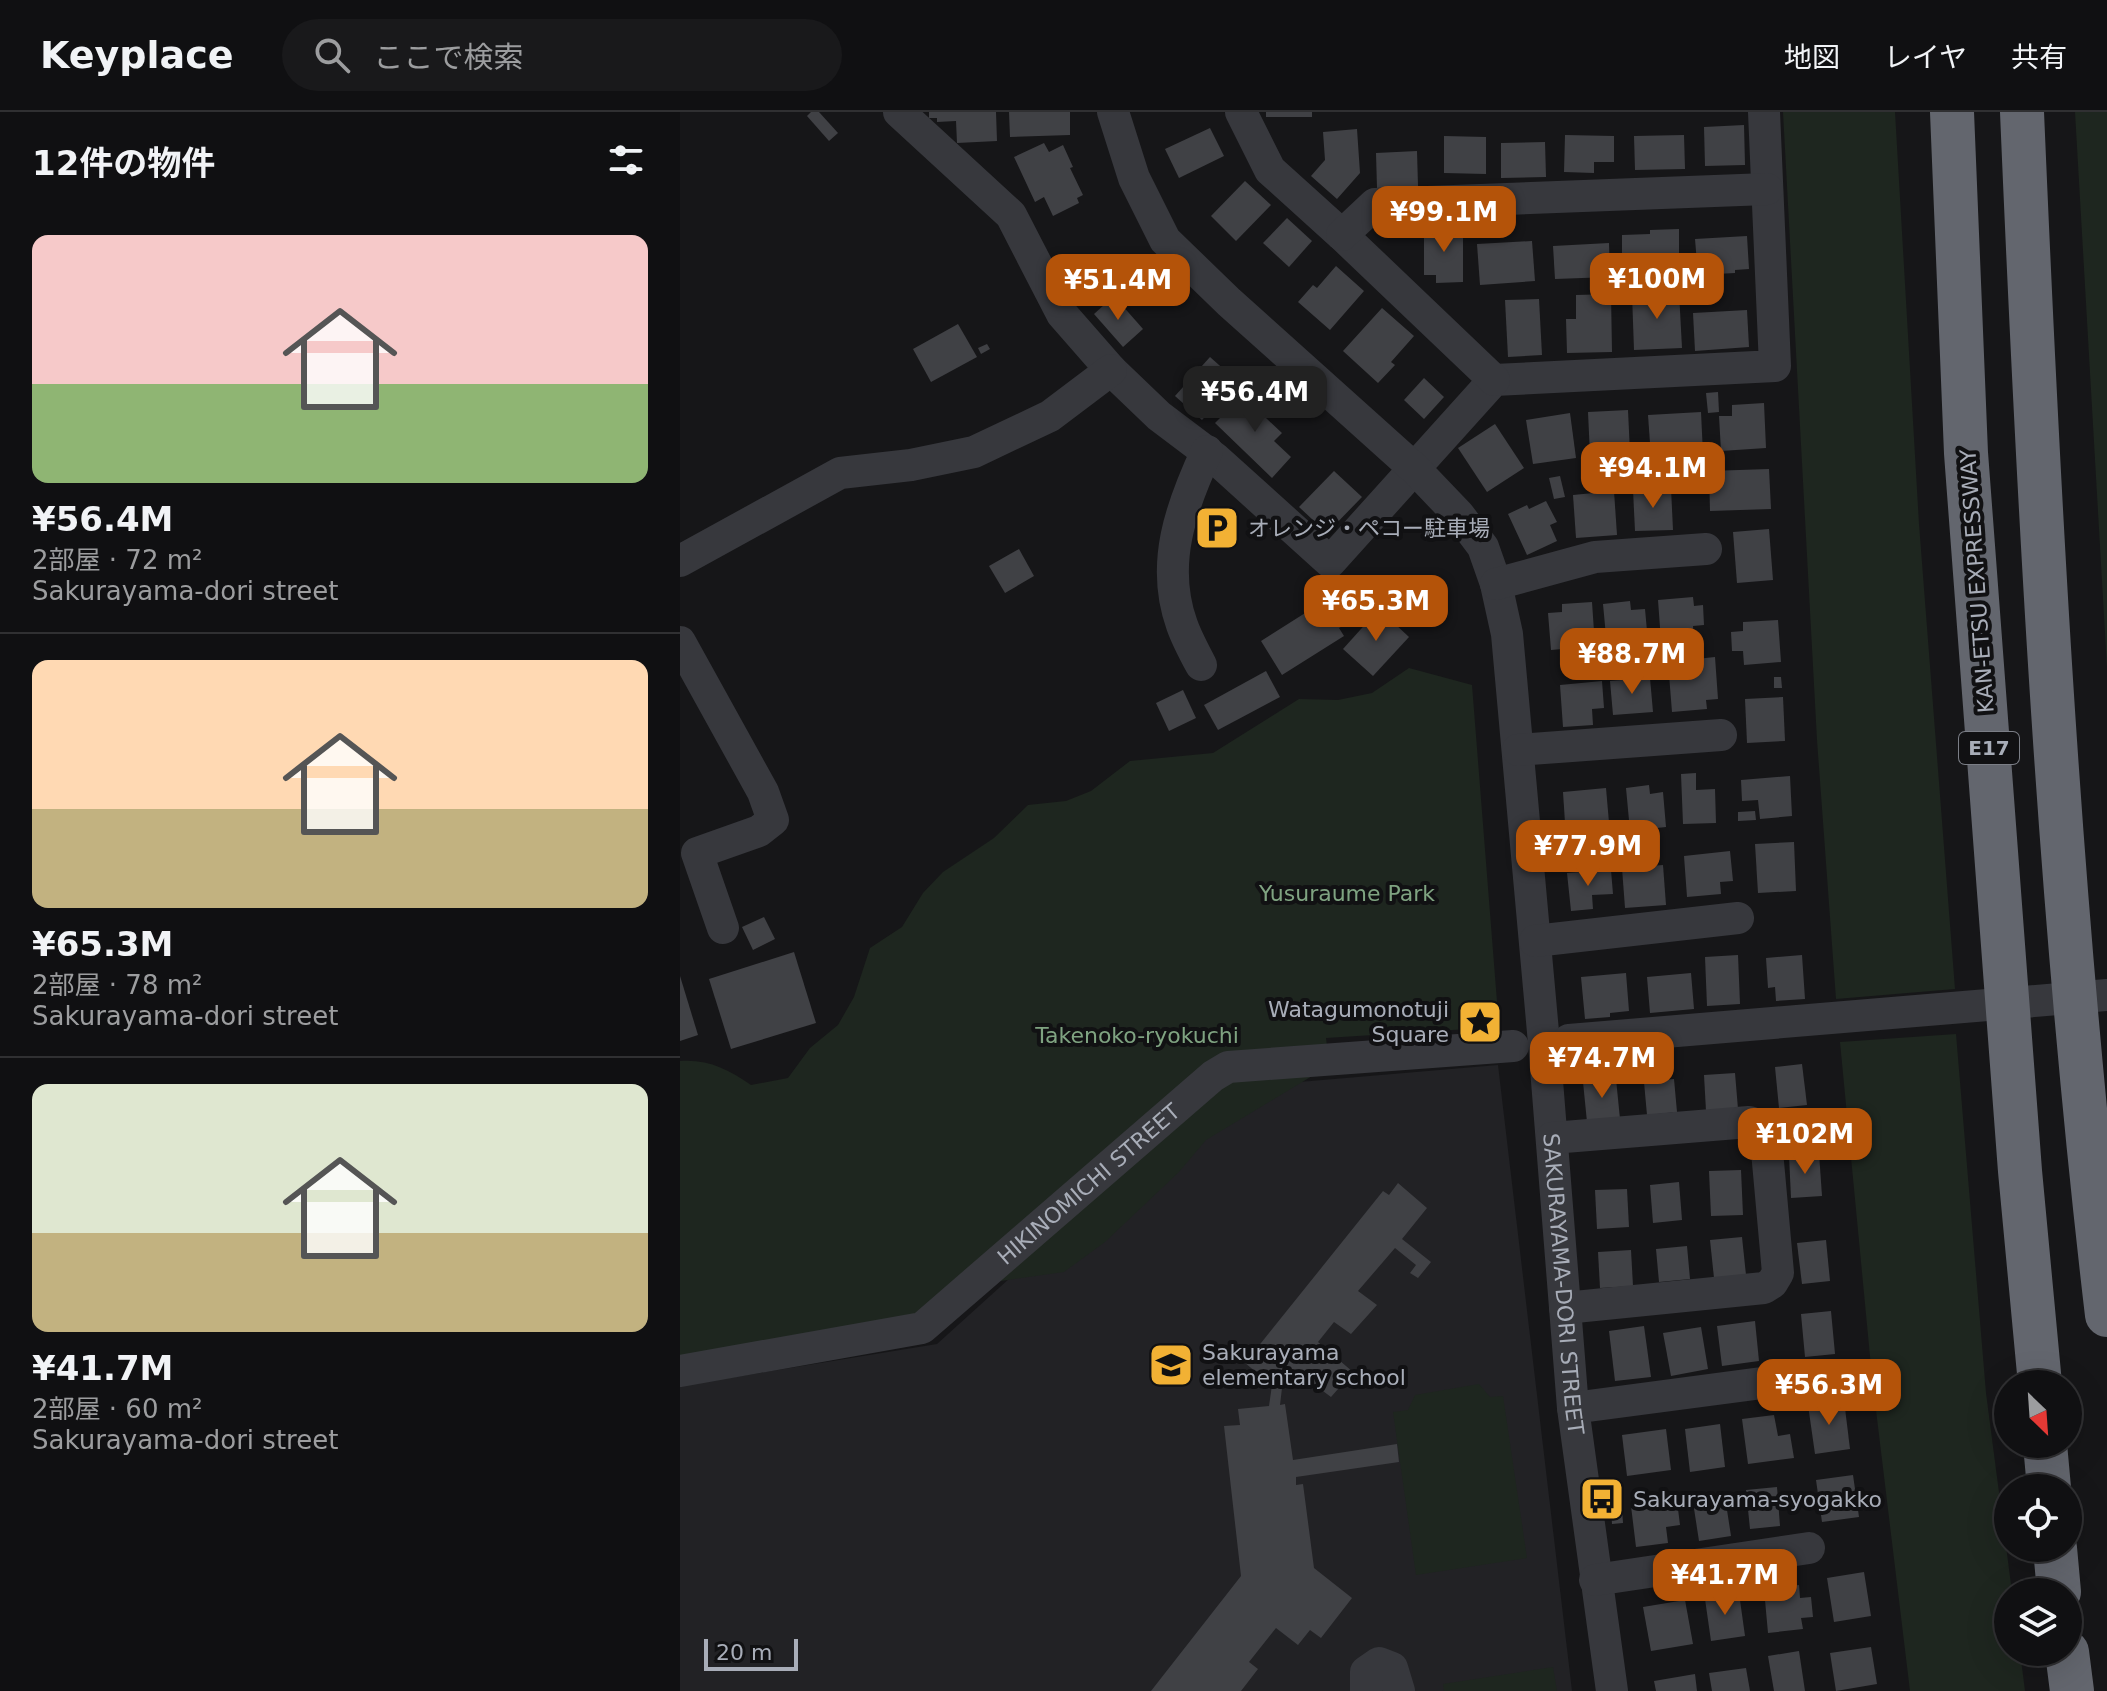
<!DOCTYPE html>
<html lang="ja">
<meta charset="utf-8">
<style>
:root{--surface:#101012;--page:#19191b;--text:#f1f3f6;--muted:#9c9d9f;--line:#303032;--accent:#b45309}
body{margin:0;font-family:"DejaVu Sans","Noto Sans JP",sans-serif;background:var(--page);color:var(--text);height:100vh;display:flex;flex-direction:column;font-size:30px;white-space:nowrap}
*{box-sizing:border-box;margin:0}
p{font-size:26px;color:var(--muted)}
.icon{flex:none;width:44px;height:44px;fill:none;stroke:currentColor;stroke-width:2;stroke-linecap:round;stroke-linejoin:round}
.map{position:relative;flex:1;overflow:hidden}
.drawer{display:flex;flex-direction:column;background:var(--surface);width:680px}
.drawer>*{flex:none}
.needle{width:52px;rotate:155deg}
.fabs{position:absolute;left:1314px;top:1258px;display:grid;gap:16px}
.fabs a{display:grid;place-items:center;width:88px;height:88px;border-radius:50%;background:var(--surface);box-shadow:0 8px 32px #0002,0 0 0 2px var(--line);font-size:40px}
.scale{position:absolute;left:24px;bottom:20px;width:94px;box-sizing:border-box;padding-left:8px;border:4px solid #a8adb8;border-top:0;font-size:22px;line-height:28px;white-space:nowrap;color:#a8adb8;-webkit-text-stroke:6px #111113;paint-order:stroke}
.price{position:absolute;translate:-50% -68px;padding:0 18px;border-radius:16px;background:var(--accent);color:#fff;font-size:26px;line-height:52px;filter:drop-shadow(0 2px 4px #0008)}
.price::after{content:'';position:absolute;left:50%;top:48px;width:24px;height:18px;margin-left:-12px;background:inherit;clip-path:polygon(0 0,100% 0,50% 100%)}
.price.on{background:#222;color:#fff}
ul{padding:0;list-style:none}
li{display:grid;align-content:center;gap:16px;height:424px;padding:0 32px}
li+li{border-top:2px solid var(--line)}
li span{display:grid;place-items:center;height:248px;border-radius:16px;color:#555}
li>.icon{margin-inline-start:auto}
span .icon{width:144px;height:144px;fill:#fffc;stroke-width:1}
li b{font-size:34px}
h2{display:flex;justify-content:space-between;align-items:center;height:96px;padding:0 32px;font-size:34px}
header{display:flex;align-items:center;gap:48px;box-sizing:border-box;height:112px;padding:0 40px;background:var(--surface);border-bottom:2px solid var(--line)}
header strong{font-size:38px}
nav{display:flex;gap:44px;margin-inline-start:auto;font-size:28px}
.search{width:560px;height:72px;background:var(--page);display:flex;align-items:center;gap:20px;box-sizing:border-box;padding:0 28px;border-radius:44px;color:var(--muted);font-size:30px}
main{display:flex;flex:1;min-height:0}
.map>svg:first-child{display:block}
.built{fill:#222225}
.green{fill:#1e261f}
.building{fill:#404145}
.lines{fill:none;stroke-linecap:round;stroke-linejoin:round}
.minor{stroke:#37383d;stroke-width:32}
.highway{stroke:#63666e;stroke-width:44}
.labels{text-anchor:middle;dominant-baseline:central;stroke-width:8;stroke-linejoin:round;paint-order:stroke}
.shield{fill:#111113;stroke:#7b7e86;stroke-width:2}
.shield-label{font-size:20px;font-weight:bold;fill:#a8adb8}
.poi-label{font-size:22px;fill:#a8adb8;stroke:#111113;text-anchor:start}
.street-label{font-size:22px;fill:#a8adb8;stroke:#111113}
.park-label{font-size:22px;fill:#7fa381;stroke:#111113}
</style>
<header>
<strong>Keyplace</strong>
<div class="search"><svg class="icon" aria-label="search" viewBox="0 0 24 24"><circle cx="10" cy="10" r="6"/><path d="M15 15l6 6"/></svg>ここで検索</div>
<nav><a>地図</a><a>レイヤ</a><a>共有</a></nav>
</header>
<main>
<section class="drawer">
<h2>12件の物件<svg class="icon" aria-label="filters" viewBox="0 0 24 24"><path d="M4 7h16M4 17h16"/><circle cx="9" cy="7" r="2"/><circle cx="15" cy="17" r="2"/></svg></h2>
<ul>
<li><span style="background:linear-gradient(#f6c9c9 60%,#8fb573 0)"><svg class="icon" aria-label="home" viewBox="0 0 24 24"><path d="M3 11l9-7 9 7M6 9v11h12V9"/></svg></span><div><b>¥56.4M</b><p>2部屋 · 72 m²</p><p>Sakurayama-dori street</p></div></li>
<li><span style="background:linear-gradient(#ffd9b3 60%,#c2b280 0)"><svg class="icon" aria-label="home" viewBox="0 0 24 24"><path d="M3 11l9-7 9 7M6 9v11h12V9"/></svg></span><div><b>¥65.3M</b><p>2部屋 · 78 m²</p><p>Sakurayama-dori street</p></div></li>
<li><span style="background:linear-gradient(#dfe7d0 60%,#c2b280 0)"><svg class="icon" aria-label="home" viewBox="0 0 24 24"><path d="M3 11l9-7 9 7M6 9v11h12V9"/></svg></span><div><b>¥41.7M</b><p>2部屋 · 60 m²</p><p>Sakurayama-dori street</p></div></li>
</ul>
</section>
<div class="map">
<svg width="1427" height="1579" viewBox="0 0 1427 1579">
<rect width="100%" height="100%" fill="#161618"/>
<path class="built" d="M818,953L892,1579H0V1274L257,1232L539,977Z"/>
<g class="green">
<path d="M1103,0H1215L1239,412L1275,877L1156,887L1137,628Z"/>
<path d="M1395,0H1427V556Z"/>
<path d="M729,556L792,573L819,915L646,926L647,934L642,958L526,1028L499,1060L425,1130L384,1160L307,1171L240,1206L0,1247V949C28,947 48,957 71,973L108,966L130,936L158,913L174,885L190,836L222,815L243,781L263,760L314,726L348,693L386,689L411,679L450,649L533,641L619,587L658,588L692,581Z"/>
<path d="M1276,922L1306,1281L1332,1480H1328V1540H1340L1345,1579H1230L1192,1265L1160,930Z"/>
<path d="M799,1272L810,1285L823,1284L847,1446L736,1463L713,1300L728,1298L735,1283Z"/>
<path d="M873,1555L877,1579H764L763,1572Z"/>
</g>
<g class="building">
<path d="M131,0H139L158,21L149,29L127,4Z"/>
<path d="M249,0H316L317,29L277,31L276,9L257,10V6H249Z"/>
<path d="M329,0H390V23L330,25Z"/>
<rect x="586" y="0" width="46" height="5"/>
<path d="M1064,13L1065,53L1025,54L1024,15Z"/>
<path d="M530,16L544,44L499,66L485,37Z"/>
<path d="M677,17L680,61L657,87L631,64L645,48L643,20Z"/>
<path d="M885,23L934,24V50H914V61L884,60Z"/>
<path d="M1004,23L1005,57L955,58L954,24Z"/>
<path d="M764,24L806,25V62L764,61Z"/>
<path d="M865,30L866,65L821,66V31Z"/>
<path d="M364,31L369,40L383,33L393,55L390,56L403,83L397,86L399,91L373,104L364,85L355,90L334,45Z"/>
<path d="M737,39L738,74L697,76L696,41Z"/>
<path d="M565,69L591,93L556,129L531,104Z"/>
<path d="M607,106L632,129L609,155L583,131Z"/>
<path d="M744,116H783V170L756,171V163H744Z"/>
<path d="M999,117V164L942,165V123L970,122V118Z"/>
<path d="M1067,124L1069,157L1055,158V161L1018,163L1015,127Z"/>
<path d="M852,129L855,169L800,173L797,132Z"/>
<path d="M929,131L930,165L875,167L873,134Z"/>
<path d="M656,154L684,179L650,218L618,190L633,173L637,176Z"/>
<path d="M999,180L1002,236L954,238L952,182Z"/>
<path d="M931,182L932,240L887,241L886,207H896V183Z"/>
<path d="M434,184L463,217L443,235L414,202Z"/>
<path d="M859,187L862,243L828,245L825,188Z"/>
<path d="M702,196L734,224L711,250L715,253L698,271L663,239Z"/>
<path d="M1067,198L1069,235L1015,239L1013,201Z"/>
<path d="M278,212L297,245L251,270L233,237Z"/>
<path d="M307,232L310,237L301,242L298,236Z"/>
<path d="M530,245L557,269L522,308L495,284Z"/>
<path d="M744,266L764,285L744,307L724,288Z"/>
<path d="M1038,280L1039,300L1028,301L1026,281Z"/>
<path d="M562,284L571,293L580,284L594,297L586,306L602,321L594,329L611,345L592,366L535,311Z"/>
<path d="M1084,291L1086,336L1041,339L1039,304H1052V293Z"/>
<path d="M948,298L950,341L910,343L908,300Z"/>
<path d="M1021,300L1023,342L971,345L968,303Z"/>
<path d="M890,301L896,346L853,352L846,308Z"/>
<path d="M815,312L844,356L807,380L778,336Z"/>
<path d="M1089,357L1091,397L1030,399L1029,359Z"/>
<path d="M654,359L682,385L647,421L619,395Z"/>
<path d="M880,364L885,385L874,387L869,366Z"/>
<path d="M991,376L993,418L955,419L953,378Z"/>
<path d="M934,379L937,423L896,426L893,383Z"/>
<path d="M866,389L877,410L870,413L877,429L847,443L828,402L847,393L849,397Z"/>
<path d="M1089,417L1093,468L1057,471L1053,420Z"/>
<path d="M339,437L354,464L325,481L309,454Z"/>
<path d="M652,484L669,510L659,516L664,524L602,563L581,529Z"/>
<path d="M1013,485L1014,494L1023,493L1024,513L1013,514L1014,526L981,529L978,488Z"/>
<path d="M950,489L951,498L965,497L968,530L927,535L923,492Z"/>
<path d="M912,490L915,534L871,538L868,501L882,500V492Z"/>
<path d="M699,497L729,525L693,564L663,537Z"/>
<path d="M1098,508L1101,550L1064,553L1063,539H1052L1051,520L1063,519V510Z"/>
<path d="M1035,545L1038,587L1026,588L1027,597L992,600L988,550Z"/>
<path d="M586,559L600,585L538,618L524,593Z"/>
<path d="M1094,565H1101L1102,576H1094Z"/>
<path d="M970,566L973,600L933,603L930,569Z"/>
<path d="M922,569L924,596L912,597L913,613L883,615L880,573Z"/>
<path d="M503,578L516,606L489,619L476,591Z"/>
<path d="M1103,585L1105,629L1067,631L1065,587Z"/>
<path d="M1016,661V678L1035,677L1036,711L1003,712L1001,662Z"/>
<path d="M1110,664L1112,704L1080,707L1078,688L1062,689L1061,668Z"/>
<path d="M969,673L970,682L983,680L986,715L950,719L946,676Z"/>
<path d="M926,676L930,722L886,726L883,680Z"/>
<path d="M1075,699L1076,708L1058,709V700Z"/>
<path d="M1114,730L1116,779L1078,781L1075,732Z"/>
<path d="M1050,739L1053,769L1040,770L1041,782L1007,785L1004,744Z"/>
<path d="M983,753L986,793L945,796L942,756Z"/>
<path d="M931,758L933,782L912,783L913,797L891,799L887,761Z"/>
<path d="M84,805L95,827L73,838L62,815Z"/>
<path d="M114,840L136,911L51,937L29,867Z"/>
<path d="M1058,843L1060,892L1027,894L1025,845Z"/>
<path d="M1122,843L1125,887L1096,889L1095,875L1088,876L1086,846Z"/>
<path d="M946,861L949,899L930,901V905L905,907L901,865Z"/>
<path d="M1011,861L1014,897L970,901L967,865Z"/>
<path d="M0,864L18,923L0,929Z"/>
<path d="M1122,952L1127,993L1099,996L1095,955Z"/>
<path d="M1055,961L1058,997L1026,999L1024,963Z"/>
<path d="M936,967L940,1007L907,1010L903,970Z"/>
<path d="M994,967L997,1000L967,1003L964,970Z"/>
<path d="M1139,1041L1142,1084L1111,1086L1109,1043Z"/>
<path d="M1061,1058L1063,1103L1031,1104L1029,1059Z"/>
<path d="M999,1070L1002,1108L973,1111L970,1073Z"/>
<path d="M718,1071L747,1096L722,1127L751,1150L738,1166L730,1161L736,1153L715,1136L678,1179L697,1193L671,1222L654,1210L638,1230L673,1260L651,1285L616,1259L602,1276L600,1293L605,1292L613,1348L717,1332L719,1350L616,1365V1373L623,1372L634,1456L672,1486L641,1526L630,1518L618,1533L596,1516L569,1550L578,1557L561,1579H471L561,1464L544,1314L560,1313L558,1297L589,1294L592,1273L565,1251L703,1079L709,1083Z"/>
<path d="M947,1077L949,1115L917,1117L915,1078Z"/>
<path d="M1062,1125L1066,1163L1034,1166L1030,1128Z"/>
<path d="M1146,1128L1150,1169L1122,1172L1117,1131Z"/>
<path d="M1007,1134L1010,1167L979,1170L976,1137Z"/>
<path d="M951,1138L953,1174L920,1176L918,1140Z"/>
<path d="M1151,1199L1155,1242L1125,1245L1121,1202Z"/>
<path d="M1075,1209L1079,1249L1042,1254L1037,1214Z"/>
<path d="M964,1214L971,1265L935,1269L929,1219Z"/>
<path d="M1021,1215L1028,1257L991,1264L983,1221Z"/>
<path d="M1164,1288L1170,1337L1135,1342L1128,1293Z"/>
<path d="M1094,1303L1098,1324L1110,1322L1114,1346L1068,1352L1062,1307Z"/>
<path d="M1040,1312L1045,1355L1010,1360L1005,1317Z"/>
<path d="M986,1317L991,1358L947,1364L942,1323Z"/>
<path d="M1173,1363L1179,1405L1142,1410L1136,1368Z"/>
<path d="M940,1369L943,1411L932,1412L929,1370Z"/>
<path d="M1097,1375L1100,1414L1070,1417L1066,1378Z"/>
<path d="M1045,1385L1051,1424L1019,1429L1013,1390Z"/>
<path d="M997,1389L1000,1413L986,1415L988,1431L956,1435L951,1394Z"/>
<path d="M1184,1460L1191,1504L1154,1510L1147,1466Z"/>
<path d="M1119,1473L1120,1486L1131,1485L1133,1505L1121,1506L1123,1517L1088,1521L1084,1477Z"/>
<path d="M1059,1481L1065,1524L1031,1529L1025,1487Z"/>
<path d="M1005,1488L1013,1532L971,1539L963,1495Z"/>
<path d="M1191,1535L1197,1572L1156,1579L1150,1541Z"/>
<path d="M1119,1539L1125,1579H1094L1088,1544Z"/>
<path d="M1066,1556L1070,1579H1032L1029,1561Z"/>
<path d="M1015,1562L1017,1579H976L974,1569Z"/>
</g>
<g class="lines">
<g class="minor">
<path d="M219,0L331,103L382,202L431,258L479,304L536,347L650,450L814,268L1095,254L1084,0"/>
<path id="s1" d="M433,0L454,66L485,128L549,190L735,357L779,403L803,435L816,472L827,522L864,931L893,1296L932,1579"/>
<path d="M561,0L590,58L662,123L814,268"/>
<path d="M662,123L695,92L1087,77"/>
<path d="M0,449L160,361L231,353L294,340L370,304L431,258"/>
<path d="M816,472L915,445L1026,437"/>
<path d="M0,530L83,680L93,708L79,719L17,741L43,816"/>
<path d="M521,553C514,540 507,527 502,513C480,452 501,395 527,339"/>
<path d="M838,638L1041,623"/>
<path d="M855,829L1058,806"/>
<path d="M889,928L1427,883"/>
<path d="M872,1026L1069,1010L1081,1014L1086,1028L1098,1161L1092,1171L1084,1176L885,1196"/>
<path id="s2" d="M0,1259L242,1216L533,964L548,955L833,934"/>
<path d="M893,1296L1105,1268"/>
<path d="M915,1468L1129,1436"/>
<path d="M686,1579V1560L699,1551L712,1556L719,1579"/>
</g>
<g class="highway">
<path d="M1272,0L1286,341L1340,1059L1360,1272"/>
<path d="M1342,0C1359,402 1380,804 1427,1203"/>
<path d="M1365,1332L1369,1376"/>
<path d="M1375,1436L1379,1480"/>
<path d="M1387,1540L1392,1579"/>
</g>
</g>
<defs>
<g id="parking-square" transform="scale(2.3)"><rect x="-9" y="-9" width="18" height="18" rx="4" fill="#f2b134" stroke="#111113"/><path d="M-3.5-5.5H1a3.5 3.5 0 0 1 0 7H-1V5.5H-3.5ZM-1-3.4V-.6H.8a1.4 1.4 0 0 0 0-2.8Z" fill="#111"/></g>
<g id="sight-square" transform="scale(2.3)"><rect x="-9" y="-9" width="18" height="18" rx="4" fill="#f2b134" stroke="#111113"/><path d="M0-6L1.8-2.2L6-1.7L2.9 1.2L3.7 5.4L0 3.3L-3.7 5.4L-2.9 1.2L-6-1.7L-1.8-2.2Z" fill="#111"/></g>
<g id="school-square" transform="scale(2.3)"><rect x="-9" y="-9" width="18" height="18" rx="4" fill="#f2b134" stroke="#111113"/><path d="M0-5L7-2L0 1L-7-2ZM-4 1L0 2.5L4 1V4Q0 6-4 4Z" fill="#111"/></g>
<g id="bus-square" transform="scale(2.3)"><rect x="-9" y="-9" width="18" height="18" rx="4" fill="#f2b134" stroke="#111113"/><path d="M-5-6H5V4H4V6H2V4H-2V6H-4V4H-5ZM-3.5-4V0h7V-4ZM-3.5 1.2v1.5H-2V1.2ZM2 1.2v1.5H3.5V1.2Z" fill="#111"/></g>
</defs>
<g fill-rule="evenodd">
<use href="#parking-square" x="537" y="416"/>
<use href="#sight-square" x="800" y="910"/>
<use href="#school-square" x="491" y="1253"/>
<use href="#bus-square" x="922" y="1387"/>
</g>
<g class="labels">
<rect class="shield" x="1279" y="620" width="60" height="32" rx="6"/>
<g class="shield-label">
<text x="1309" y="636">E17</text>
</g>
<g class="poi-label">
<text x="568" y="416">オレンジ・ペコー駐車場</text>
<text x="769" y="897" text-anchor="end">Watagumonotuji<tspan x="769" dy="25">Square</tspan></text>
<text x="522" y="1240">Sakurayama<tspan x="522" dy="25">elementary school</tspan></text>
<text x="953" y="1387">Sakurayama-syogakko</text>
</g>
<g class="street-label">
<text transform="translate(1297 469) rotate(-94)">KAN-ETSU EXPRESSWAY</text>
<text stroke="none"><textPath href="#s2" startOffset="466">HIKINOMICHI STREET</textPath></text>
<text stroke="none"><textPath href="#s1" startOffset="1324">SAKURAYAMA-DORI STREET</textPath></text>
</g>
<g class="park-label">
<text x="667" y="781">Yusuraume Park</text>
<text x="457" y="923">Takenoko-ryokuchi</text>
</g>
</g>
</svg>
<div class="fabs">
<a><svg class="needle" viewBox="-14 -14 28 28"><path d="M0-13l5 13h-10z" fill="#e53935"/><path d="M0 13l5-13h-10z" fill="#9c9d9f"/></svg></a>
<a><svg class="icon" aria-label="locate" viewBox="0 0 24 24"><circle cx="12" cy="12" r="6"/><path d="M12 2v4M12 18v4M2 12h4M18 12h4"/></svg></a>
<a><svg class="icon" aria-label="layers" viewBox="0 0 24 24"><path d="M12 4l9 5-9 5-9-5zM3 14l9 5 9-5"/></svg></a>
</div>
<div class="scale">20 m</div>
<b class="price" style="left:764px;top:142px">¥99.1M</b>
<b class="price" style="left:977px;top:209px">¥100M</b>
<b class="price" style="left:438px;top:210px">¥51.4M</b>
<b class="price on" style="left:575px;top:322px">¥56.4M</b>
<b class="price" style="left:973px;top:398px">¥94.1M</b>
<b class="price" style="left:696px;top:531px">¥65.3M</b>
<b class="price" style="left:952px;top:584px">¥88.7M</b>
<b class="price" style="left:908px;top:776px">¥77.9M</b>
<b class="price" style="left:922px;top:988px">¥74.7M</b>
<b class="price" style="left:1125px;top:1064px">¥102M</b>
<b class="price" style="left:1149px;top:1315px">¥56.3M</b>
<b class="price" style="left:1045px;top:1505px">¥41.7M</b>
</div>
</main>
